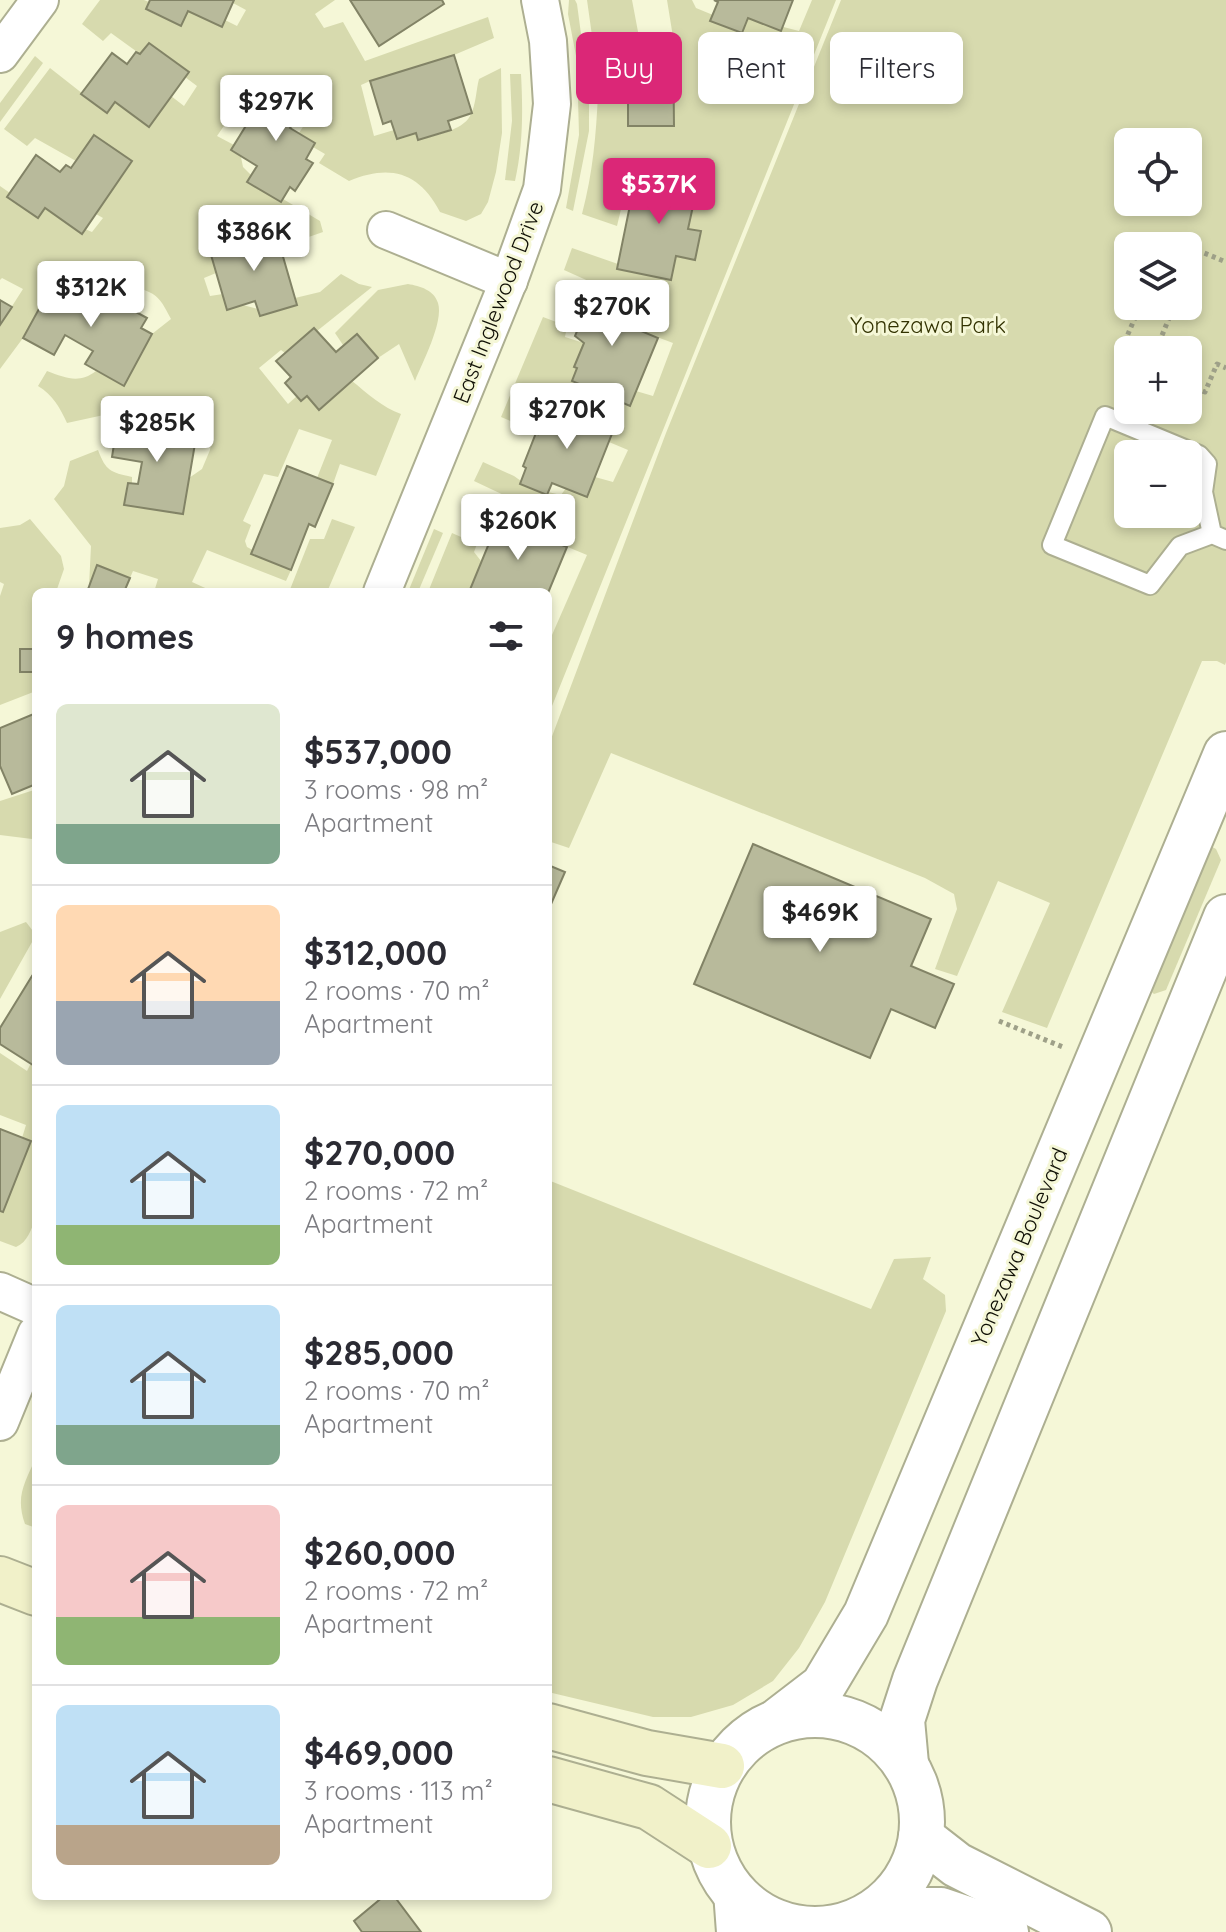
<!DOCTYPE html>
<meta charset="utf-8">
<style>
:root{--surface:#fff;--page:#f7f7f7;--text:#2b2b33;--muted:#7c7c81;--line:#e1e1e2;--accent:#db2777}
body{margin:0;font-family:Quicksand,sans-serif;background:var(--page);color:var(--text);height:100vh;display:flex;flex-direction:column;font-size:30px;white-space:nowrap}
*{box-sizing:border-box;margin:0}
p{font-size:26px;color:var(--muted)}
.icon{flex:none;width:44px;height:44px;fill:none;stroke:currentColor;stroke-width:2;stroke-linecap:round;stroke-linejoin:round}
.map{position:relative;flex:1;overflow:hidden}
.side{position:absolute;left:32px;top:588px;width:520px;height:1312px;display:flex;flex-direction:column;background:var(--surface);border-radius:12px;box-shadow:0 4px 12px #0003}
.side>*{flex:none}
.banner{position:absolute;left:576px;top:32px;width:530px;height:72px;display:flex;gap:16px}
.fabs{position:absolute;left:1114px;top:128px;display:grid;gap:16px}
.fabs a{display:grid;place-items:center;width:88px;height:88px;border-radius:12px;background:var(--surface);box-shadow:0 4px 12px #0003;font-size:40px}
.price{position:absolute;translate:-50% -68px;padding:0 18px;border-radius:8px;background:#fff;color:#222;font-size:26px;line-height:52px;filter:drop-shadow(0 2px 4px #0008)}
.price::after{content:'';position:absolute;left:50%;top:48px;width:24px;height:18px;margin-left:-12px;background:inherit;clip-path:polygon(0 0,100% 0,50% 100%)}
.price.current{background:var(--accent);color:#fff}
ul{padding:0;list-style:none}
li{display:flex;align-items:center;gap:24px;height:200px;padding:0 24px}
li+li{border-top:2px solid var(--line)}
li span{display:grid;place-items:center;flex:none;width:224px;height:160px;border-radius:12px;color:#555}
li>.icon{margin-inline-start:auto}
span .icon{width:96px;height:96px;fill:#fffc;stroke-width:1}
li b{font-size:34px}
h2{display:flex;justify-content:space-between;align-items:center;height:96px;padding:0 24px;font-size:34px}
.pill{padding:0 28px;border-radius:12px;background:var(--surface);box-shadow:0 4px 12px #0003;font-size:28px;line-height:72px}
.pill.current{background:var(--accent);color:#fff}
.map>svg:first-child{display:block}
.green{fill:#d7daae;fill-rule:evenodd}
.building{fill:#b8ba9b;stroke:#828366;stroke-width:2}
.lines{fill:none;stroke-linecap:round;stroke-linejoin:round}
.service-casing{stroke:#adaf91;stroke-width:22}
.minor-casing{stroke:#adaf91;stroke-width:40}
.tertiary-casing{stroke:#adaf91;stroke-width:48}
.secondary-casing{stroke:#adaf91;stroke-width:48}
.path{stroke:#9ea088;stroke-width:5;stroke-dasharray:4 4;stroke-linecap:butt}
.service{stroke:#fff;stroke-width:18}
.minor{stroke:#fff;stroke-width:36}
.tertiary{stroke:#fff;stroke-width:44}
.secondary{stroke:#f1f1c9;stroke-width:44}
.labels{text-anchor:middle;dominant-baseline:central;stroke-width:6;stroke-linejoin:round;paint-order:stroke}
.street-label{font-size:22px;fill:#0f0f05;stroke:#f5f7d7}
.park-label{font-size:22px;fill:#323200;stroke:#f5f7d7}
</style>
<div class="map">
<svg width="1226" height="1932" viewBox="0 0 1226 1932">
<rect width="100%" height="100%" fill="#f5f7d7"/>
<g class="green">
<path d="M100,0H144L149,2L146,10L181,26L188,11L221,27L225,20L237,26L246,10L233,3L234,0H335L315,14L324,28L343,22L365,61L488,17L494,38L454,55L370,81L361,85L374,136L394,130L397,139L416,133L419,140C434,135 462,131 470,116C476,106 476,90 479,79L501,68L502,133L496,172L488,202L481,214L466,221L440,212C419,172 390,164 349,181L319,163L325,154L313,147L315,143L299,133L316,106L274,80L246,126L230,117L217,136L234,145L231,150L241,157L243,167L251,175L248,182L280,202L283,199L320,221L323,232L280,247L275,229L210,248L216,273L204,278L210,296L223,294L227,309L243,305L258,309L261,316L297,305L295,298L320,292L341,274L359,284L372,287L317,331L314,328L285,353L281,350L259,368L288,404L297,396H307L320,410L352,381C367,393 383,408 401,414L376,476L340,464L333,484L317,478L332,440L299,429L278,477L264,474L243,521L251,525L245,541L247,547L291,570L286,581L207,550L192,582L214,592H154L158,579L133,571L130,578L98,565L89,586L91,546L54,499L64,486L70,461L98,450C106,471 110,472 132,477V483H127L124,505L183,514L189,478L202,469L210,450L213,433L118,419L113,413L67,423C60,408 53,395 38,386L47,371C66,378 79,384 96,371L124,385L152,334L171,319C158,293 155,293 128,285L119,303L114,300L111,306L57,276L23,338L0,369V325L23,289L2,278L0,280V186L10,193L8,197L38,218L45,208L82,234L85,229L92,232L103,218L96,214L132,162L94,135L76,161L35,138L27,146L4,129L50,68L106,112L115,102L148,127L171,96L184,106L197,86L185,77L188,71L149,43L140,54L111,33L103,41L82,24Z"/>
<path d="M569,0H575L577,4L589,94V131L573,211L566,208L579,135L577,61L568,14Z"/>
<path d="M587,0H632L639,37L635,67L628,68V82L596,85L595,57Z"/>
<path d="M667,0H692L696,8L713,15L711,21L742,33L748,18L799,31L812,0H836L548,716V635H552L587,555L529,531L538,511L474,481L483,462L514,476L521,481L520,484L547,494L548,492L561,495L566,488L587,497L595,477L613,482L628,450L609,442L615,426L556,402L552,410L548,409L544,420L529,429L501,417L543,317L567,326L565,337L584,343L574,367L577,368L572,382L630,405L636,391L653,396L673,343L641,331L643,324L627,318L633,301L564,270L572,248L618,264L617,269L671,280L676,256L695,260L701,232L688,229L697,183L637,171L630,207L622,205L617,226L582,214C593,172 596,136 598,94L621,93L628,96L629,126H674L673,37Z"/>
<path d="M841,0H1226V662L1225,665L1217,661H1202L1047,1028L1002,1012L1050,903L998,881L957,976L935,969L957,909L954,894L925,878L611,753L569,848L548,841V747L666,433ZM1128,142H1188V202H1128ZM1128,246H1188V306H1128ZM1128,350H1188V410H1128ZM1128,454H1188V514H1128Z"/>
<path d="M35,56L43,63L0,122V103Z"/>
<path d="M510,74H521C523,111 523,145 515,181L505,180L512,121Z"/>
<path d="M408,284C420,286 434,290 438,303C444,322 422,363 415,381L399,344L378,358L357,334L343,345L335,333L378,290Z"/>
<path d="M30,519L61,556L64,569L56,592H36V691L0,705V596L4,584L0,582V528L20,525Z"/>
<path d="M332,519L355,527L327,592H289L310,539H324Z"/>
<path d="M434,529L443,533L418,592H408Z"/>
<path d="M452,533L477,544L474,552L481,561L469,592H428Z"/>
<path d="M34,790L36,796V836L32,839L0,835V801Z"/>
<path d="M1207,844L1216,849L1221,860L1166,990L1154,994L1147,988Z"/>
<path d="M26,922L36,935L0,999V932Z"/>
<path d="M0,1053L27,1071L31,1063L36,1067V1218C31,1229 28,1242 16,1247L0,1241V1211H3L30,1141L22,1138L26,1125L0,1115Z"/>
<path d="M548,1180L871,1309L894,1259L931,1257L923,1279L945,1295L946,1311L825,1602L799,1648L773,1681L733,1705L691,1717H653L548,1692Z"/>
<path d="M36,1457V1528L25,1524C15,1496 25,1483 36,1457Z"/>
</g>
<g class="building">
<path d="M150,0H234L222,27L188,11L181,26L146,9Z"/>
<path d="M350,0H442L444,4L379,46Z"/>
<path d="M793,0L781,31L748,18L742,33L710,21L718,2L714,0Z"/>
<path d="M635,37H673L674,126H628V67H635Z"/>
<path d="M149,43L189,72L149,127L115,102L107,113L81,94L112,53L127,64L136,52L140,54Z"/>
<path d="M454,55L472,113L448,121L451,130L418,140L416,133L397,139L391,121L383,124L370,81Z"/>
<path d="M274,80L308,100L290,128L315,143L306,159L313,163L295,191L290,187L281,202L247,182L257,166L231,150Z"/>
<path d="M94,135L132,161L82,234L45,208L38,218L7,197L36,155L60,172L66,165L71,168Z"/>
<path d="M637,171L698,183L688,229L701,231L695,260L676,256L671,280L617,269Z"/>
<path d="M275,229L297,305L260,316L255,301L227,310L209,248Z"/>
<path d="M57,276L111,306L114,300L147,318L141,328L152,334L124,386L85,364L93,351L65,335L54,355L23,338Z"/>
<path d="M596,286L634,301L627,318L643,324L641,331L658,338L630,406L572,381L577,368L574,367L584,343L575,336Z"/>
<path d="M0,300L12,307L0,325Z"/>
<path d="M314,328L336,352L357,334L378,358L319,410L307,396L301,401L285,383L291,377L276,361Z"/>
<path d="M556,402L615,426L587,497L552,483L547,495L520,484L526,468L523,466L536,433L538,434L548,409L552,410Z"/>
<path d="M118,419L197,432L183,514L124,505L128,483L138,484L142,462L112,457Z"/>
<path d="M287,466L333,484L315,527L309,524L291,570L251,554Z"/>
<path d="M499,519L567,547L548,593L469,592Z"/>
<path d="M97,565L130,578L124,592H87Z"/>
<path d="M20,649H36L35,672H20Z"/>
<path d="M36,713V784L12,794L0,766V728Z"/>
<path d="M753,844L931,919L911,966L954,984L935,1028L891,1009L870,1058L694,984Z"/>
<path d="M548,865L565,872L548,911Z"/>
<path d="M32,976L36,979V1067L0,1044V1028Z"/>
<path d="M0,1129L31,1141L3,1212L0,1211Z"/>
<path d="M384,1896H394L421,1932H362L354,1921Z"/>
</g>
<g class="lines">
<g class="service-casing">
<path id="service" d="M1212,534L1203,492L1207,464L1199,455L1105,416L1052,545L1150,585L1180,546L1212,534L1226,540"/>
</g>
<g class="minor-casing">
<g id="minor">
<path d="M0,54L40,0"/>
<path d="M386,230L509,281"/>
<path d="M382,592L511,275L542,189L552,104L548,41L540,0"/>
<path d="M0,1291L36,1307"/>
<path d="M0,1422L36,1334"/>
<path d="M732,1892L735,1932"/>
<path d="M798,1932L801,1929"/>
</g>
</g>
<g class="tertiary-casing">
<g id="tertiary">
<circle cx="815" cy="1822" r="107"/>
<path d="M780,1719L823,1686L866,1614L1226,754"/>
<path d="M906,1764L902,1720L915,1680L1226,917"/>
<path d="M921,1837L957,1865L1089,1932"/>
<path d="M882,1910H941L1006,1932"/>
</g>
</g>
<g class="secondary-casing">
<g id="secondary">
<path d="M0,1579L36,1593"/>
<path d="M548,1726L647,1753L722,1766"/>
<path d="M548,1779L649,1807L709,1846"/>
</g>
</g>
<g class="path">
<path d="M592,90L628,88"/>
<path d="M1165,246L1168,238L1226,262"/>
<path d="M1188,272L1197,250"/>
<path d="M1156,350L1174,306"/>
<path d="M1128,359L1119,355L1140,306"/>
<path d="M1188,385L1205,392L1217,364L1226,368"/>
<path d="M999,1021L1063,1047"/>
</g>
<use href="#service" class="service"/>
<use href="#minor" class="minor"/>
<use href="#tertiary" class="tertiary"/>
<use href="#secondary" class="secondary"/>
</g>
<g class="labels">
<g class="street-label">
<text transform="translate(498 302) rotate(-69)">East Inglewood Drive</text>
<text transform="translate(1019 1247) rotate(-67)">Yonezawa Boulevard</text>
</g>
<g class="park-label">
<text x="928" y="325">Yonezawa Park</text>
</g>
</g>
</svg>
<div class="fabs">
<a><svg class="icon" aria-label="locate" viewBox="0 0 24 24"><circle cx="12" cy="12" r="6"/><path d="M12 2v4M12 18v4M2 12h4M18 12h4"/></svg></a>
<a><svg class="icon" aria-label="layers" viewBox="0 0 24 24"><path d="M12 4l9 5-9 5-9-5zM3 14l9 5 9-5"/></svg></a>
<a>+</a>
<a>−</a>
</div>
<b class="price" style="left:276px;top:143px">$297K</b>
<b class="price current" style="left:659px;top:226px">$537K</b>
<b class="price" style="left:254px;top:273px">$386K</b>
<b class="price" style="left:91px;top:329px">$312K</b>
<b class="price" style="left:612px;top:348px">$270K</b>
<b class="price" style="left:567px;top:451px">$270K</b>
<b class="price" style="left:157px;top:464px">$285K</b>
<b class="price" style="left:518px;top:562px">$260K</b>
<b class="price" style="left:820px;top:954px">$469K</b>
<div class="banner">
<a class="pill current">Buy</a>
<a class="pill">Rent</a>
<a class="pill">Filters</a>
</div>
<section class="side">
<h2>9 homes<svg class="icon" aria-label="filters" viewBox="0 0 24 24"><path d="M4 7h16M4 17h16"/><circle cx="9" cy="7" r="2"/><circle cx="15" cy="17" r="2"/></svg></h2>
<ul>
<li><span style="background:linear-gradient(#dfe7d0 75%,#7fa58c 0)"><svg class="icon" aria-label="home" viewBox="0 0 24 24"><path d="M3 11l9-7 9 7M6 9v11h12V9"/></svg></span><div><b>$537,000</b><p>3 rooms · 98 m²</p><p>Apartment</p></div></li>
<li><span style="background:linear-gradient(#ffd9b3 60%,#9aa5b1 0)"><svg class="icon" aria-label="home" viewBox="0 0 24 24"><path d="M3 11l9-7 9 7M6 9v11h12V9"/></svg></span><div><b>$312,000</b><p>2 rooms · 70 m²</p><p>Apartment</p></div></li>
<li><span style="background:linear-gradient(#bfe0f5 75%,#8fb573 0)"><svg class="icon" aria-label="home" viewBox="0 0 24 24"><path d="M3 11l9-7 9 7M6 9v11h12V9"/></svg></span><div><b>$270,000</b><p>2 rooms · 72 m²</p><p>Apartment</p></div></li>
<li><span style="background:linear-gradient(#bfe0f5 75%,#7fa58c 0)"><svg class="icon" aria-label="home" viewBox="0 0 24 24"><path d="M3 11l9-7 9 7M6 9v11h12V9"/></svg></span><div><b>$285,000</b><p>2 rooms · 70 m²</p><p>Apartment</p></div></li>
<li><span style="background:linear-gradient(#f6c9c9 70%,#8fb573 0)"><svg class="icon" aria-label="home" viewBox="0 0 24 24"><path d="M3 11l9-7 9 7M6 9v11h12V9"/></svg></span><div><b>$260,000</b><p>2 rooms · 72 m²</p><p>Apartment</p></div></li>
<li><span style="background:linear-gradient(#bfe0f5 75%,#b9a48a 0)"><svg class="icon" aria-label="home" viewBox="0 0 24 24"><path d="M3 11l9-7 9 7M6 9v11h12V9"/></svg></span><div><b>$469,000</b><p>3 rooms · 113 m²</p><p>Apartment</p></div></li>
</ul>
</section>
</div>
